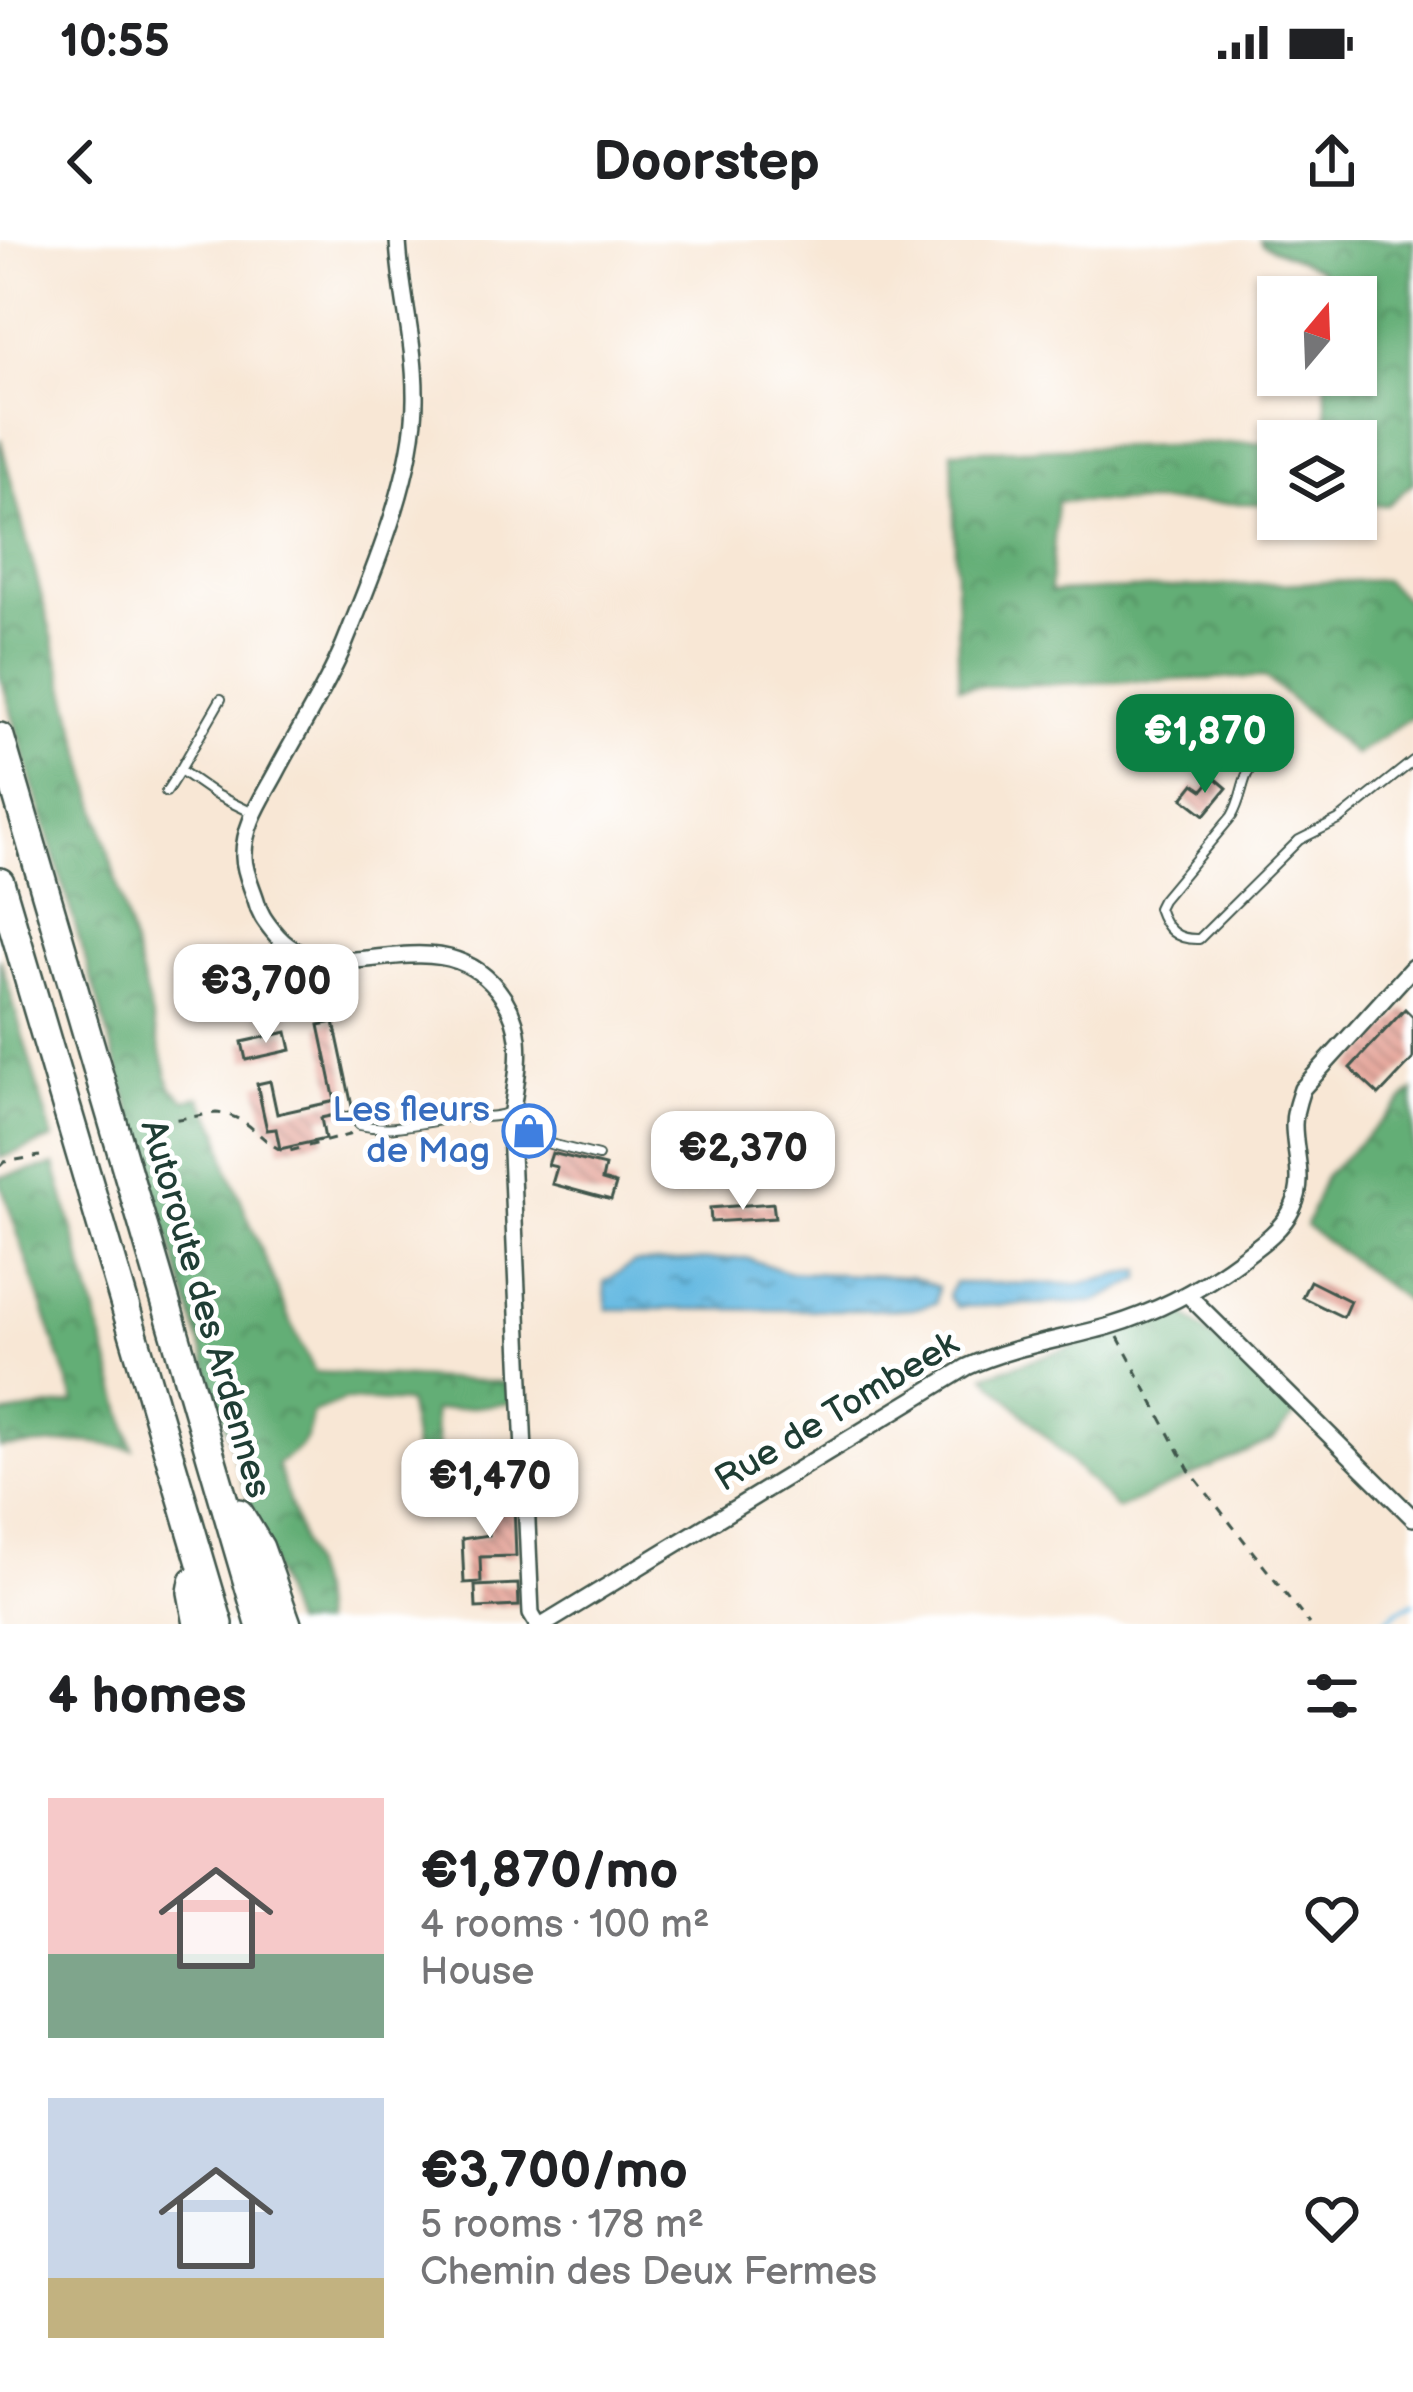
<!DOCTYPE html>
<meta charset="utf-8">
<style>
:root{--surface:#fff;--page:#f2f2f2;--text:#202124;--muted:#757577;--accent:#0b8043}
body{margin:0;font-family:"Balsamiq Sans",sans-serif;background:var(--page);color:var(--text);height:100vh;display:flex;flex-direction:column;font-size:45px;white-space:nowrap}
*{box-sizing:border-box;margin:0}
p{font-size:39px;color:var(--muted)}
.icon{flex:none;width:66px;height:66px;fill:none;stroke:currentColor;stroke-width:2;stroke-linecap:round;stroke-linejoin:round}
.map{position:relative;height:1384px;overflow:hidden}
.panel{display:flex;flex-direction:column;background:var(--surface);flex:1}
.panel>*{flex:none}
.needle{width:78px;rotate:19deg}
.fabs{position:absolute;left:1257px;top:36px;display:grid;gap:24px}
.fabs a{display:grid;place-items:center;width:120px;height:120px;border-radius:0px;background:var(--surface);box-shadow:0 3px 9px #0004;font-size:60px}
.price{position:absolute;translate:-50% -102px;padding:0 27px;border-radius:24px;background:#fff;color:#222;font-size:39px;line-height:78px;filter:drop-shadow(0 3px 6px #0008)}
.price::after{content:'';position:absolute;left:50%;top:72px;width:36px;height:27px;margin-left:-18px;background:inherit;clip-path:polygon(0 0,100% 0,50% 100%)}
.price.active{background:var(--accent);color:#fff}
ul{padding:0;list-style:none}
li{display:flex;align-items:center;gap:36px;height:300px;padding:0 48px}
li span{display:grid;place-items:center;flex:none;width:336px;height:240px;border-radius:0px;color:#555}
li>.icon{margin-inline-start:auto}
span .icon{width:144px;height:144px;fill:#fffc;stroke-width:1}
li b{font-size:51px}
h2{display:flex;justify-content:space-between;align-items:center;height:144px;padding:0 48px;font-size:51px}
.status{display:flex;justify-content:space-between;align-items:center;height:84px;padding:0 60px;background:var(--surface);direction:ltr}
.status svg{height:33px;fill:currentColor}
header{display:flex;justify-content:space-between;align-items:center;height:156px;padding:0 48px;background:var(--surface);font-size:54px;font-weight:800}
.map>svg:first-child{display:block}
.forest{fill:url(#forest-crowns);stroke:#427655;stroke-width:3}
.water{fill:url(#water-ripples);stroke:#427c8b;stroke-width:3}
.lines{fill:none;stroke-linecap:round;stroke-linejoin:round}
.stream{stroke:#66bae2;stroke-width:4.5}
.building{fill:url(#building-back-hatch)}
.service-casing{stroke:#40564c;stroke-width:12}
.minor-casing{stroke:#40564c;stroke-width:20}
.motorway-casing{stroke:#40564c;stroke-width:32}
.path{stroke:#40564c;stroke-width:3;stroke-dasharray:9 9;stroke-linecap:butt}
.service{stroke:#fff;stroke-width:8}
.minor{stroke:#fff;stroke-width:15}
.motorway{stroke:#fff;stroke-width:27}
.labels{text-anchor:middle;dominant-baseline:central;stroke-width:10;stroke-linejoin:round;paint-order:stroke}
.shop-label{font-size:36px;fill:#366cbe;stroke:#fff;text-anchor:end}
.street-label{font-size:36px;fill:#1f3d34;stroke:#fff}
</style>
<div class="status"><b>10:55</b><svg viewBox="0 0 49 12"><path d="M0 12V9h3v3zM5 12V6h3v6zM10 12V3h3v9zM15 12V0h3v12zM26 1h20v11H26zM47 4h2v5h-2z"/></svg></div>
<header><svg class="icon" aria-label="back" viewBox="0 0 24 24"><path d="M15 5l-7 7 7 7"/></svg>Doorstep<svg class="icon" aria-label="share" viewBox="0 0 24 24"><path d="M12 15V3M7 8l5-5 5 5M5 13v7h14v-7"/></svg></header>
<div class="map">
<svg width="1413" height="1384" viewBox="0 0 1413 1384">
<defs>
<pattern id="forest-crowns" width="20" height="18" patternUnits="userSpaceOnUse" patternTransform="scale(3)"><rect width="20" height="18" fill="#64ae76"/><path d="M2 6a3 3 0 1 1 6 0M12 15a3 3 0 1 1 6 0" fill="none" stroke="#528f62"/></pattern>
<pattern id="water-ripples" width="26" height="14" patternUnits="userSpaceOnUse" patternTransform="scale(3)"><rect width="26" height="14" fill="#66bae2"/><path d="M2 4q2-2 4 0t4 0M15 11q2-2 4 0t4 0" fill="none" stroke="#5398b8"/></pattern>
<pattern id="building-back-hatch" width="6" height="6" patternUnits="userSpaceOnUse" patternTransform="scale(3)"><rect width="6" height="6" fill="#e4a195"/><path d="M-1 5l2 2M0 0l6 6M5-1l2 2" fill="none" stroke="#b8847a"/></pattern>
</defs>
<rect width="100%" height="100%" fill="#fff"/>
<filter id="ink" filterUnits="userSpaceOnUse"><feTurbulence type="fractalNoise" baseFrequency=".00833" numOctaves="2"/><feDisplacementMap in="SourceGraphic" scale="24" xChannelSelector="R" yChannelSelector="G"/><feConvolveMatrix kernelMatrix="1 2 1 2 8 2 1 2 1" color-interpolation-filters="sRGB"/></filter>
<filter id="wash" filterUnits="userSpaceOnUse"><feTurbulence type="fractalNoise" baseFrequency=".004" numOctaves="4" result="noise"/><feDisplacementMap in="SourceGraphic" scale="48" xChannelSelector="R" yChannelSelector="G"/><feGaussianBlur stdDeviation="2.7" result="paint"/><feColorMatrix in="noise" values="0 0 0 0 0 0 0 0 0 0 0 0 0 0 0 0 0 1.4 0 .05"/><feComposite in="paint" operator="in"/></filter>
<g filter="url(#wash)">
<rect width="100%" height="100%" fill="#f8e7d5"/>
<g class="forest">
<path d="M1260,0H1413V243L1388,265H1356V201H1278V264L1057,261L1050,352L1383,340L1413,365V476L1355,515L1265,437L959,447L952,211L1272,202L1327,177L1325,135H1356V57H1322L1320,29L1262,4Z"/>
<path d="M0,198L170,846L185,860L200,857L219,890L228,929L290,1081L315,1132L516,1143L514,1163L433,1171L438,1209L431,1214L436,1256L420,1254L408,1163L344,1160L312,1173C308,1204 302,1208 277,1224L318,1352L321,1384H292L238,1229L0,434Z"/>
<path d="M0,718L53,899L0,918Z"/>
<path d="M1413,851V1066L1306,986L1325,936Z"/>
<path d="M55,925L133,1209L89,1202L0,1208V1175L75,1163L0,941V937Z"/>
<path d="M1182,1072L1299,1171L1273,1200L1117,1269L985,1135Z"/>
</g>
<g class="water">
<path d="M746,1018L787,1032L911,1037L938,1047L936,1063L913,1069L856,1070L607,1069L604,1042L634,1023Z"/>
<path d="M1141,1030V1039L1095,1062L956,1067L948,1056L954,1043L1079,1044Z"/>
</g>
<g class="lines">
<path class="stream" d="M1382,1384L1397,1371L1413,1363"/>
</g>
<g id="blocks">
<g class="building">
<path d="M1263,470L1274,478L1264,491L1278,502L1268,517L1242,498Z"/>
<path d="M1214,537L1227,548L1205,575L1183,558L1194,544L1203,550Z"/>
<path d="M1405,769L1413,777V819L1379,855L1350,828Z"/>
<path d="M334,782L353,871L321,878L325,899L280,909L276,889L267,890L257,844L270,841L277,874L335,861L319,785Z"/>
<path d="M287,792L291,810L246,820L242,802Z"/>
<path d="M552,913L605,926L602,940L616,944L611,960L552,944L557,927L548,925Z"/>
<path d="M773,963L775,978L711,982L710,968Z"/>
<path d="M1310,1041L1350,1061L1343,1077L1302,1057Z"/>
<path d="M514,1264L516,1316L480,1317L481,1342L464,1343L462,1299L489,1295L487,1265Z"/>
<path d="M518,1344L519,1366L476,1368L475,1346Z"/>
</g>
</g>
</g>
<g filter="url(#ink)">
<use href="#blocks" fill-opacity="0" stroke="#40564c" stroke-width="3"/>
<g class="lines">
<g class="service-casing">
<g id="service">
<path d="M221,459L180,530L216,555L253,573"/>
<path d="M1256,519C1240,540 1244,555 1232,576L1162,660L1158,668C1165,689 1176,700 1199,699L1299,600L1339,580L1413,521"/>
<path d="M166,552L180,530"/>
<path d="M359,885C395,893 427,880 464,877C481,876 494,879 510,872"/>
<path d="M511,894L598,916"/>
</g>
</g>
<g class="minor-casing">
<g id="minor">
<path d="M398,0C400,51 415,102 415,153C417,230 373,333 344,405C326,449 298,491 276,533C262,559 243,586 244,617C244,631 252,647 256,660C259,673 265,681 273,691C329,763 432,670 497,749C509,764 516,780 518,799C521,828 512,860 510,889L531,1374L537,1384"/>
<path d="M1187,1054L1413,1278"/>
<path d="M545,1384L967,1127C1012,1106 1062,1100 1110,1086C1157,1072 1202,1048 1241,1019C1260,1005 1283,989 1293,967C1306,940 1294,913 1294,885C1294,872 1298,861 1302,849L1413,727"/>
</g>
</g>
<g class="motorway-casing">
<g id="motorway">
<path d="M0,497L260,1384"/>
<path d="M0,642L219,1384"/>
<path d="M239,1273L260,1308L287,1384"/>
<path d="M194,1341L192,1352L198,1384"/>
</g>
</g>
<g class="path">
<path d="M141,885L216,873C252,876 258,902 286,912L352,894"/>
<path d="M0,926L4,922L40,916"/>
<path d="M1118,1097L1189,1230L1309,1384"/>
</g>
<use href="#service" class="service"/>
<use href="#minor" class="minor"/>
<use href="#motorway" class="motorway"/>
</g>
</g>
<defs>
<g id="shop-ring" transform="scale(2.7)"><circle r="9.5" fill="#fff" stroke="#3f7fe0" stroke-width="1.5"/><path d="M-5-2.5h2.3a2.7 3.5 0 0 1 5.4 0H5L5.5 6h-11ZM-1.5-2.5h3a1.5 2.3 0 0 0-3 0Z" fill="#3f7fe0"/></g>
</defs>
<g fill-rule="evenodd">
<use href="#shop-ring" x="529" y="891"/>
</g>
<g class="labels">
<g class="shop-label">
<text x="490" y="870">Les fleurs<tspan x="490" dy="41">de Mag</tspan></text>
</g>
<g class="street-label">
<text transform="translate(205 1069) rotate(74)">Autoroute des Ardennes</text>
<text transform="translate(837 1172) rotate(-31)">Rue de Tombeek</text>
</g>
</g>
</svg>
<div class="fabs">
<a><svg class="needle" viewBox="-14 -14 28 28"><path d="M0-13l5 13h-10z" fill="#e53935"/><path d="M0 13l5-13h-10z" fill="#757577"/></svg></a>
<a><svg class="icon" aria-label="layers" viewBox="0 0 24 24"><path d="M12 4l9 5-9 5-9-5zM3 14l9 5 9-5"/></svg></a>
</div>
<b class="price active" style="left:1205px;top:556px">€1,870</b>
<b class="price" style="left:266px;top:806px">€3,700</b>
<b class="price" style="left:743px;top:973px">€2,370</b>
<b class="price" style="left:490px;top:1301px">€1,470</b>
</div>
<section class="panel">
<h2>4 homes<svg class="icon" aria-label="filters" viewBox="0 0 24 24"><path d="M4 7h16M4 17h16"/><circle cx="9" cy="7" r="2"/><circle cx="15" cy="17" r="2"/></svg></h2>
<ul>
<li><span style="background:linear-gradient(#f6c9c9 65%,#7fa58c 0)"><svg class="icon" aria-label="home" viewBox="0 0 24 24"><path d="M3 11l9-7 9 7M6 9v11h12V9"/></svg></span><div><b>€1,870/mo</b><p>4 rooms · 100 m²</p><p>House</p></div><svg class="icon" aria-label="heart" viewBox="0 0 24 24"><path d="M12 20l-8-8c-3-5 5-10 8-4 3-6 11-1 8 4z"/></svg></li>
<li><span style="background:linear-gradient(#c9d6e8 75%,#c2b280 0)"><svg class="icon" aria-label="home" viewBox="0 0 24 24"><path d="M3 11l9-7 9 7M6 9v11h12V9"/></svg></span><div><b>€3,700/mo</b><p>5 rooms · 178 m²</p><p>Chemin des Deux Fermes</p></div><svg class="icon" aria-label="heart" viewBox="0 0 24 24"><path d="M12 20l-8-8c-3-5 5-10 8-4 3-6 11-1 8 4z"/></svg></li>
</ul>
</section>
